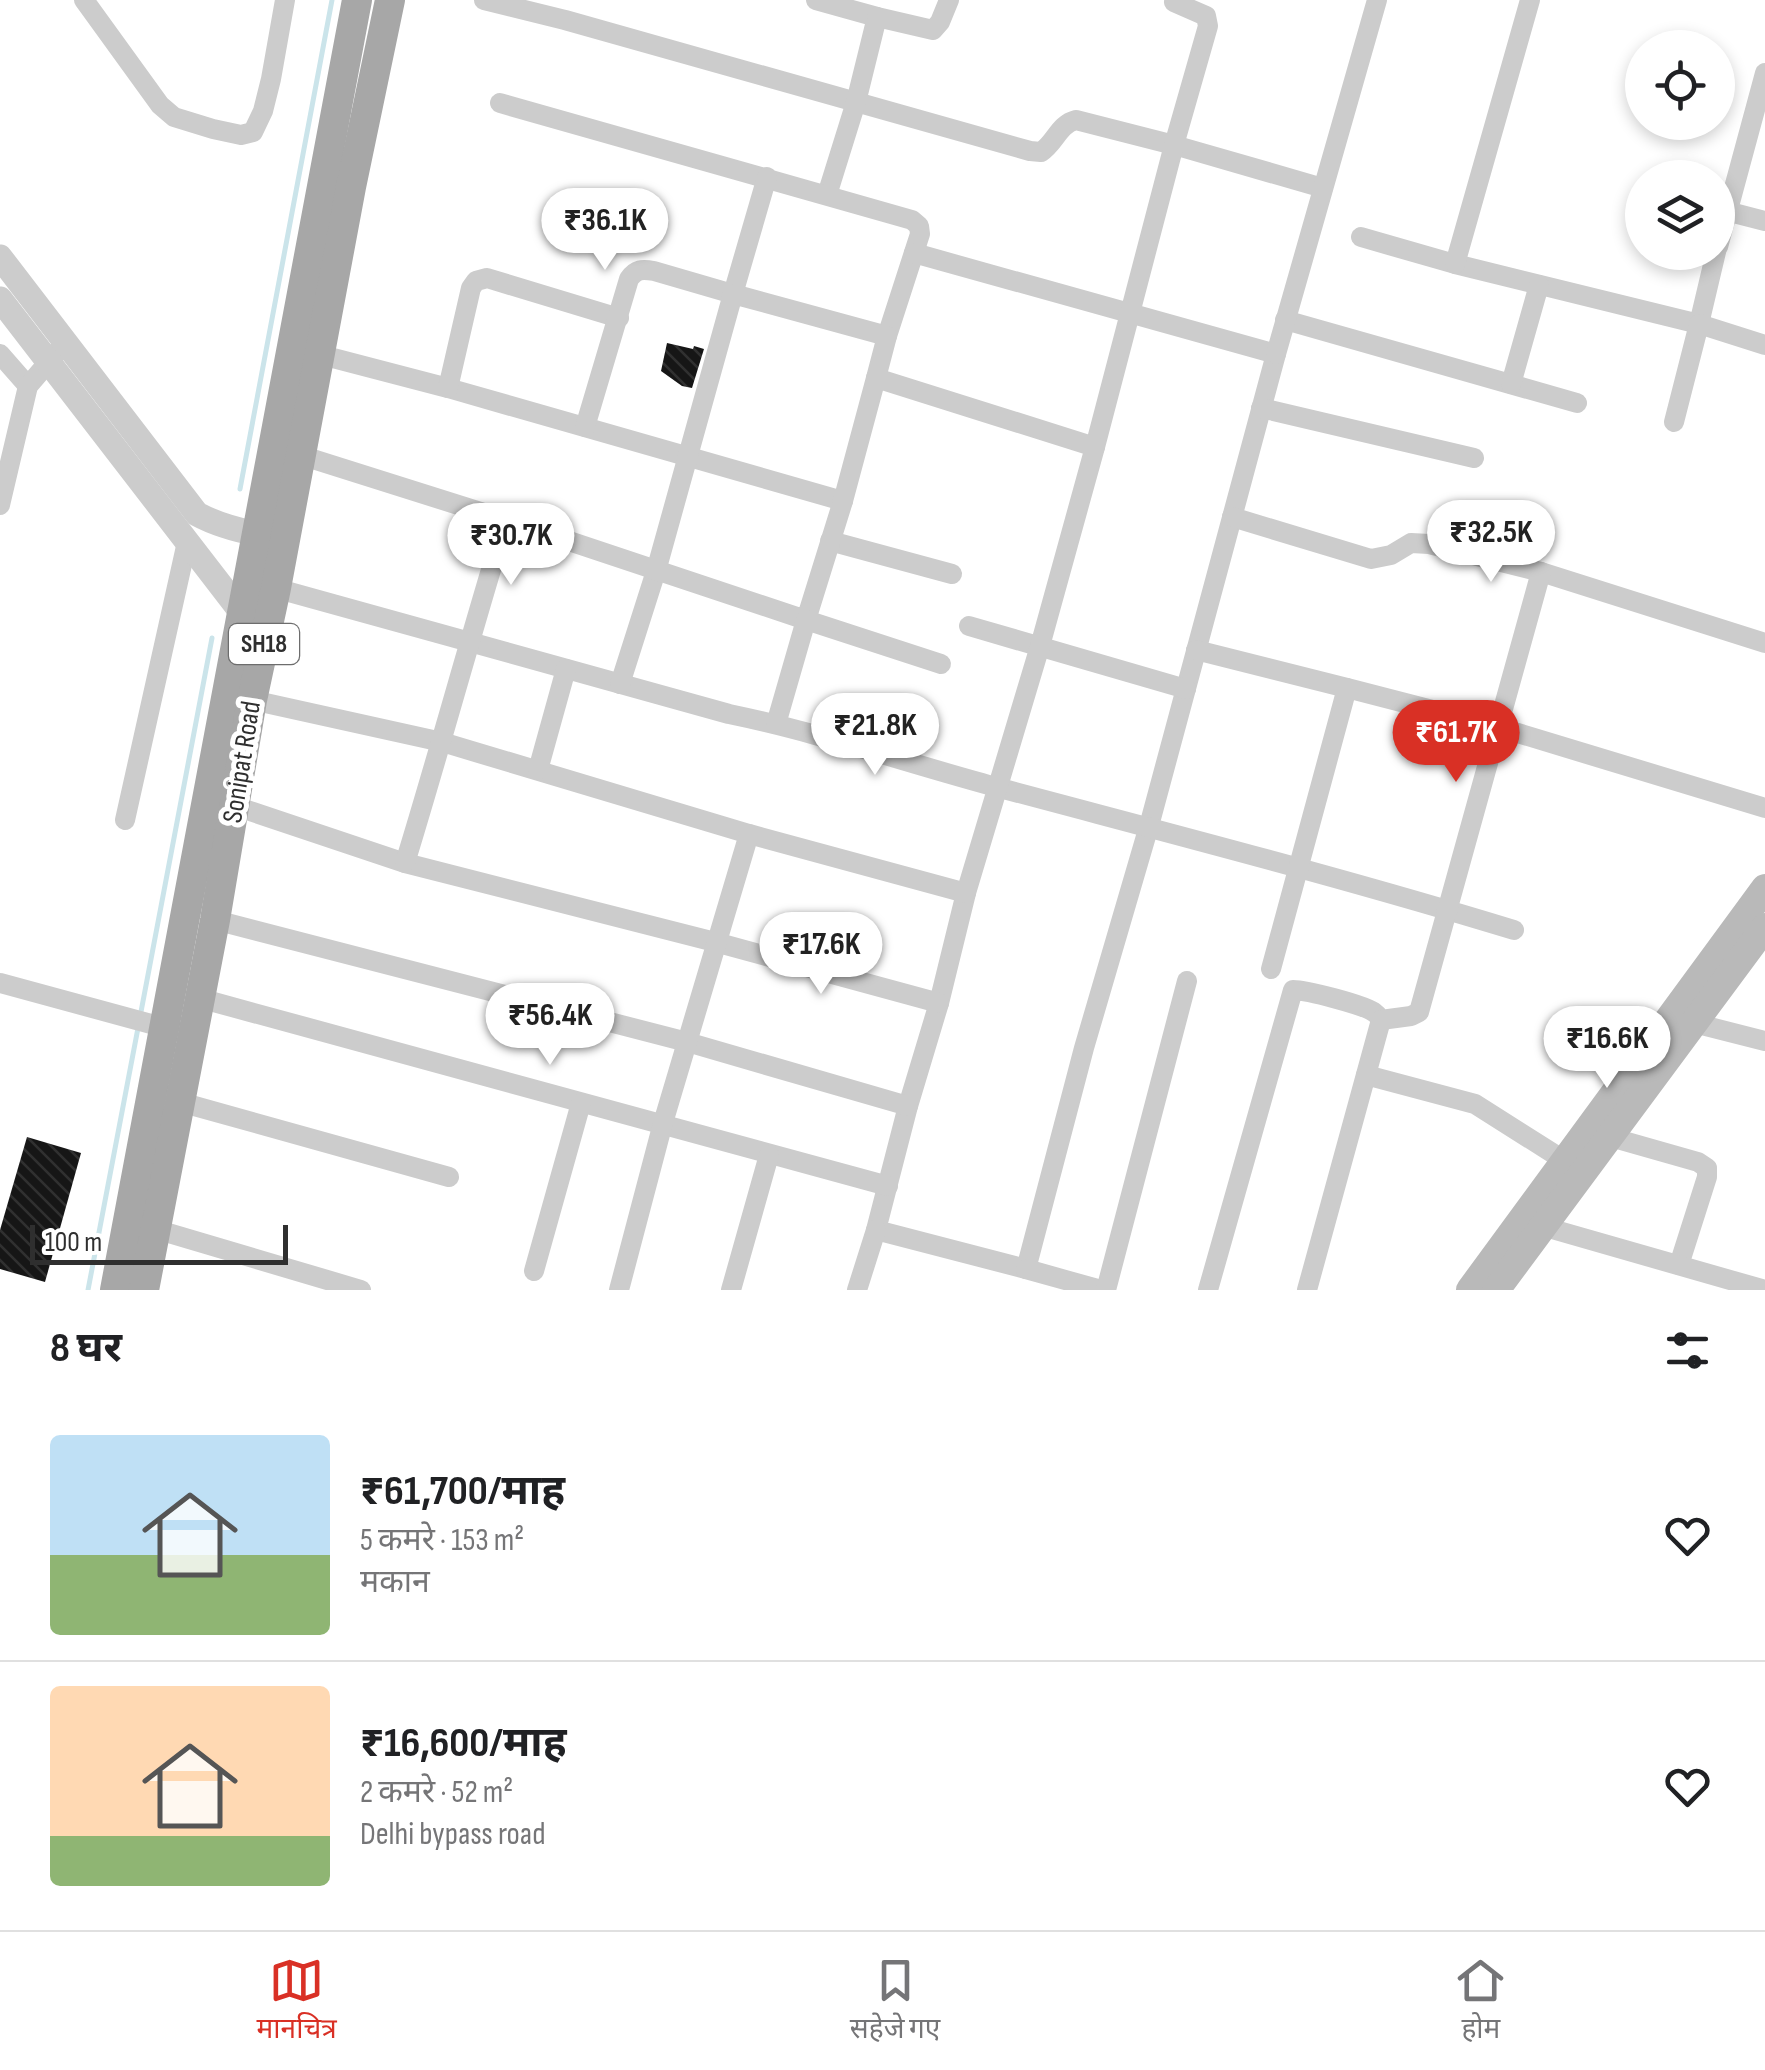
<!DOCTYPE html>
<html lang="hi">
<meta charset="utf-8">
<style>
:root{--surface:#fff;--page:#f6f6f6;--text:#202124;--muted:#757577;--line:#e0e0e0;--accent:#d93025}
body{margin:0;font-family:"Sofia Sans Condensed","Noto Sans Devanagari",sans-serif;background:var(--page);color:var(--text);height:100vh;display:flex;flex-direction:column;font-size:38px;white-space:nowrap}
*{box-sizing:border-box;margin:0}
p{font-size:32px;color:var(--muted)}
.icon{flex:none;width:55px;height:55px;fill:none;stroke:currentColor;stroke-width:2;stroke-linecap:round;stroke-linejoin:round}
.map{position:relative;height:1290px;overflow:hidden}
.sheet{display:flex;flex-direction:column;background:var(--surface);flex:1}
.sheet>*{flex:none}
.buttons{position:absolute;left:1625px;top:30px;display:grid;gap:20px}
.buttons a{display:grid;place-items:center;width:110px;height:110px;border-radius:50%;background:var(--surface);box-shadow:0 5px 15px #0003;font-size:50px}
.scale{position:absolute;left:30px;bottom:25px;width:258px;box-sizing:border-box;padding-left:10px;border:5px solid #2f2f2f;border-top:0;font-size:28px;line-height:35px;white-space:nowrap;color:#2f2f2f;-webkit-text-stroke:8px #fff;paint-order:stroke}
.price{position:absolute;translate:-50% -85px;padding:0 22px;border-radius:35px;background:#fff;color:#222;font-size:32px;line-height:65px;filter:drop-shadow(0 2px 5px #0008)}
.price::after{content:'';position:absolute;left:50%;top:60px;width:30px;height:22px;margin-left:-15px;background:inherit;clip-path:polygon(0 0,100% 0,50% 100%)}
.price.on{background:var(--accent);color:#fff}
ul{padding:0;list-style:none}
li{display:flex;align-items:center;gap:30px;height:250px;padding:0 50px}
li+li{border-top:2px solid var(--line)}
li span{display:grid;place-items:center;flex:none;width:280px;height:200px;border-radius:10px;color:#555}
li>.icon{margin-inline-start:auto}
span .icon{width:120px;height:120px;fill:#fffc;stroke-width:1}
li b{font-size:42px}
h2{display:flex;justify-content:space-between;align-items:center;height:120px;padding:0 50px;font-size:42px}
.tab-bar{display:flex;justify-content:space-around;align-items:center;height:140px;border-top:2px solid var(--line);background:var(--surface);font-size:28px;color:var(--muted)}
.tab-bar a{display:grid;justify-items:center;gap:5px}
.tab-bar .on{color:var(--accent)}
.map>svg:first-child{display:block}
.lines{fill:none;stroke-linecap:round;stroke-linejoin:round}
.stream{stroke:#cbe4ea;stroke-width:5}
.building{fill:url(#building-back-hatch)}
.minor{stroke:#ccc;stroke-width:20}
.tertiary{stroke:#ccc;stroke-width:25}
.secondary{stroke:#b9b9b9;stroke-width:28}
.primary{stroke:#a7a7a7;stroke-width:30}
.labels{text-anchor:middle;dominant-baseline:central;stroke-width:10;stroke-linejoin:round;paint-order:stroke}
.shield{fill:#fff;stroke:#6d6d6d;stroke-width:2.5}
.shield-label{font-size:25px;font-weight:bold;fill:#2f2f2f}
.street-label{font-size:28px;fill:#2f2f2f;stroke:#fff}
</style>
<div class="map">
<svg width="1765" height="1290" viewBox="0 0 1765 1290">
<defs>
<pattern id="building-back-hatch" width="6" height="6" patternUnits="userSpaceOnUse" patternTransform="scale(2.5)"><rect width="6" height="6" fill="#161616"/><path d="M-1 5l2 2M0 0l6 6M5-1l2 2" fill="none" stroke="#303030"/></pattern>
</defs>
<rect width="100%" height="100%" fill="#fff"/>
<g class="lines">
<g class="stream">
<path d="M240,489L332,0"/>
<path d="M140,1017L212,638"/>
<path d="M88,1290L138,1028"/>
</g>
</g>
<g class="building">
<path d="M667,343L693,349L694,346L704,349L692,388L682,386L661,371Z"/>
<path d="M27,1137L81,1153L45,1282L0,1269V1230Z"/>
</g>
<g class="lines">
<g class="minor">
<path d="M84,0L160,105L174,117L213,129L241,135L253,132L263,111L271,79L285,0"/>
<path d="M484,0L565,20L1030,151L1041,152C1055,143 1059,124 1076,120L1174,145L1323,188"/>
<path d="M816,0L877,17L856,102L827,195"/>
<path d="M877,17L933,30L940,22L949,0"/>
<path d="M500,103L912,220L919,226L920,234L887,336"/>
<path d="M1726,211L1765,221"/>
<path d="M1361,237L1455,264L1699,324L1716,252"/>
<path d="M1718,247L1765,73"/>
<path d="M914,253L1276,354L1149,826L1084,1048L1026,1269L876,1230L908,1106L939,1003L966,893"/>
<path d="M1455,264L1530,0"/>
<path d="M1285,320L1577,403"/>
<path d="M310,352L448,388L843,501"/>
<path d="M0,354L28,386"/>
<path d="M1276,354L1377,0"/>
<path d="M1511,384L1539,285"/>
<path d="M448,388L471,288L476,281L487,278L619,318"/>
<path d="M1261,408L1474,458"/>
<path d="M1674,422L1699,324L1765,345"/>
<path d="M585,427L629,279C636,269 642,269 654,271L733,294L767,177"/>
<path d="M1095,447L1174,145L1208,26L1206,16L1174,2"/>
<path d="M0,505L28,386L58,351"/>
<path d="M1232,517L1371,559L1391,555L1411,543L1429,544L1541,572L1765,643"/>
<path d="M830,541L952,574"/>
<path d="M264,585L729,714C821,733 910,764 1000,788C1172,834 1344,878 1514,930"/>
<path d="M969,626L1186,689"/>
<path d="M1196,650L1347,688"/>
<path d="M620,684L656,571L733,294L887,336L876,378"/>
<path d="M252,700L442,742L749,834L966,893L1040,646L1095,447L876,378L843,501L806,620L506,520L300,455"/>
<path d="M776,724L806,620L941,664"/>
<path d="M538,770L566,669"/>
<path d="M235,806L405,863L715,942L939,1003"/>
<path d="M125,820L187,542"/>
<path d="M405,863C440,749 471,634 506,520"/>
<path d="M215,920L687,1042L908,1106"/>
<path d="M1271,969L1347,688L1498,727L1765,808"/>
<path d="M0,983L177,1031"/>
<path d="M199,998L888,1186"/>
<path d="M1694,1023L1765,1041"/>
<path d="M1366,1075L1475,1104L1565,1161"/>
<path d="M180,1102L449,1177"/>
<path d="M1610,1137L1698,1162L1707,1168V1177L1679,1265"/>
<path d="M1531,1223L1765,1290"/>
<path d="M155,1229L361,1290"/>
<path d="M1026,1269L1101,1290"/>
<path d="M534,1271L581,1103"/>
<path d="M619,1290L663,1123L749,834"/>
<path d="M731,1290L769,1155"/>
<path d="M857,1290L876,1230"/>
<path d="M1106,1290L1187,981"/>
<path d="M1208,1290L1293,990C1306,990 1365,1005 1375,1013C1378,1015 1379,1017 1381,1020L1411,1016L1419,1012L1541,572"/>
<path d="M1307,1290L1381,1020"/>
</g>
<g class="tertiary">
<path d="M0,257L197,514C221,527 248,533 275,537"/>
<path d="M0,299L242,613"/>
</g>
<g class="secondary">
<path d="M1470,1290L1765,888"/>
<path d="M1496,1290L1765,927"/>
</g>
<g class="primary">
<path d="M115,1290L357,0"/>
<path d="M144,1290L215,920L252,700L276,588L351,187L390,0"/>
</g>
</g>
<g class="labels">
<rect class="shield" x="229" y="624" width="70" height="40" rx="8"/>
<g class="shield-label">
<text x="264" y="644">SH18</text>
</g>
<g class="street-label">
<text transform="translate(242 762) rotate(-81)">Sonipat Road</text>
</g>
</g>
</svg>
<div class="buttons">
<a><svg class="icon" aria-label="locate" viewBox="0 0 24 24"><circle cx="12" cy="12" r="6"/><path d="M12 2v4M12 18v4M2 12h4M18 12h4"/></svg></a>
<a><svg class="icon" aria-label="layers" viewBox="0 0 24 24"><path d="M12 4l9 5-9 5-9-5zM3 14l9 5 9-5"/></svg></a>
</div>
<div class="scale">100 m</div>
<b class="price" style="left:605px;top:273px">₹36.1K</b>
<b class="price" style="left:1491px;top:585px">₹32.5K</b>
<b class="price" style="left:511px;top:588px">₹30.7K</b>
<b class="price" style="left:875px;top:778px">₹21.8K</b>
<b class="price on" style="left:1456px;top:785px">₹61.7K</b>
<b class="price" style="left:821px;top:997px">₹17.6K</b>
<b class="price" style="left:550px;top:1068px">₹56.4K</b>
<b class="price" style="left:1607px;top:1091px">₹16.6K</b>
</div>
<section class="sheet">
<h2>8 घर<svg class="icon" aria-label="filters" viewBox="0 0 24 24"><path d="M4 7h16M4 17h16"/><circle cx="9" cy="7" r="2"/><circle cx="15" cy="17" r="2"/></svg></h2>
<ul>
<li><span style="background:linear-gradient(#bfe0f5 60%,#8fb573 0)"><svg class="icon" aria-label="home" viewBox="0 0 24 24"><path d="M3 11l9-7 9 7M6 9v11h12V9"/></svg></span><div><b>₹61,700/माह</b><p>5 कमरे · 153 m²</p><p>मकान</p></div><svg class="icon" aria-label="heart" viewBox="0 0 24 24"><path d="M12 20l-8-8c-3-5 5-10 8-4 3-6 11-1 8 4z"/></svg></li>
<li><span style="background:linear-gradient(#ffd9b3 75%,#8fb573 0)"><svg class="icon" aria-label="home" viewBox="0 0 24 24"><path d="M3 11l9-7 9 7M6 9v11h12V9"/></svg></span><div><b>₹16,600/माह</b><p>2 कमरे · 52 m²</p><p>Delhi bypass road</p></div><svg class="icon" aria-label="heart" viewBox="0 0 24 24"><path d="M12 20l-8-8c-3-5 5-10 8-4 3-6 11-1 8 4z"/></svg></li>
</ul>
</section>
<nav class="tab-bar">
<a class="on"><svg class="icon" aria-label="map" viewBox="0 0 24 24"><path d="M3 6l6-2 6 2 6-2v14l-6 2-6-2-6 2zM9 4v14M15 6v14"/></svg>मानचित्र</a>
<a><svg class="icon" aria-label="saved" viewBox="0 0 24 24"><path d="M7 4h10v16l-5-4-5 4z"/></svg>सहेजे गए</a>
<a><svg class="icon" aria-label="home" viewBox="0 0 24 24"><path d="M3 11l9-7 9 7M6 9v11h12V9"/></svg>होम</a>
</nav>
